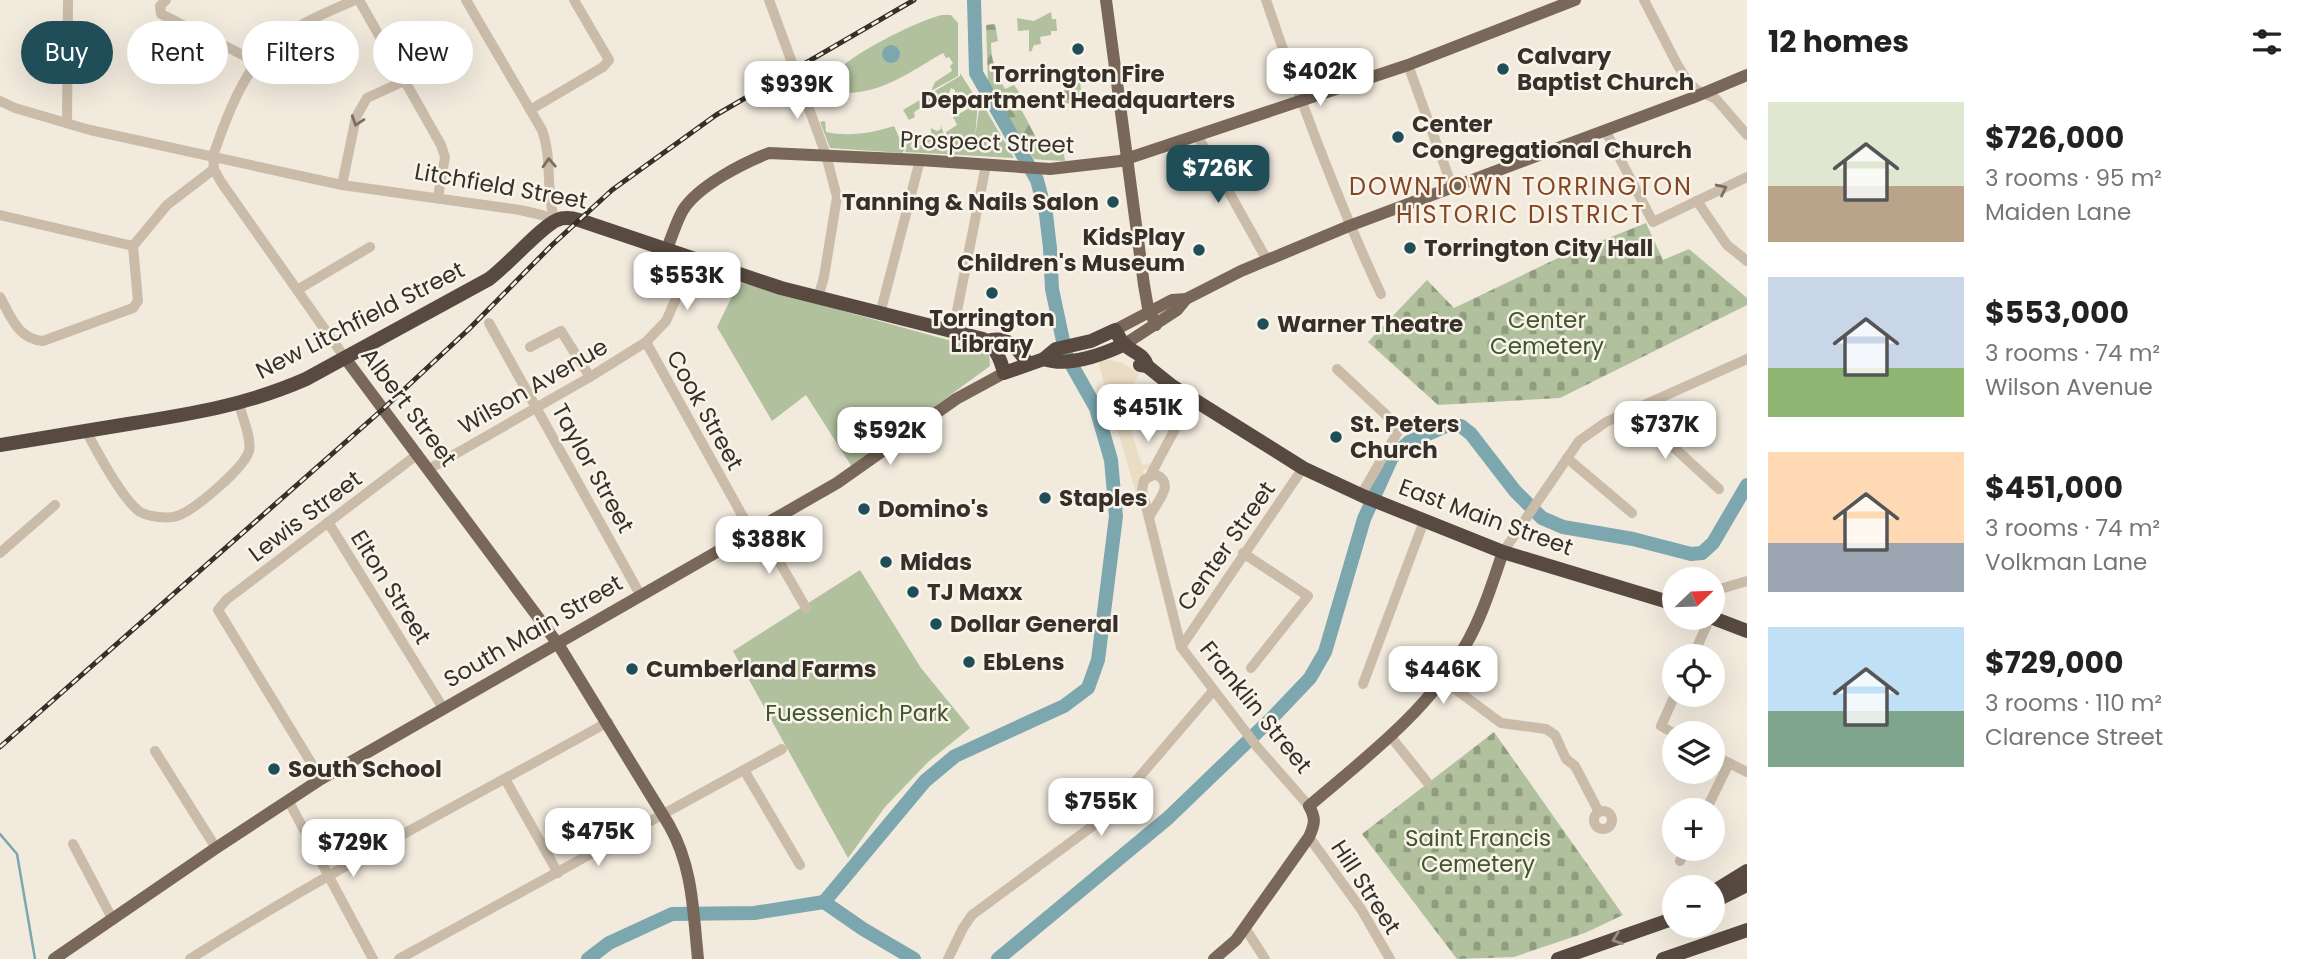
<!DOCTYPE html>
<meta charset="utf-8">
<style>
:root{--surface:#fff;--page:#f6f6f6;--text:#222;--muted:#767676;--accent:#1f4e58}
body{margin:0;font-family:Poppins,sans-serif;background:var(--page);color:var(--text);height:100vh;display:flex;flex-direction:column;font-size:26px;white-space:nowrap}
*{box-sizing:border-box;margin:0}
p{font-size:23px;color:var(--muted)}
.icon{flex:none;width:38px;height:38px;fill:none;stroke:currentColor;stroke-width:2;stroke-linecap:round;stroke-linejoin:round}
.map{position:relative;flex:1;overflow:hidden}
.panel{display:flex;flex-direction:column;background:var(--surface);width:560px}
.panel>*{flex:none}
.hud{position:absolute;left:21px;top:21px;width:665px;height:63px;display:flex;gap:14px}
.needle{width:46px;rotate:67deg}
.buttons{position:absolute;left:1662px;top:567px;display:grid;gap:14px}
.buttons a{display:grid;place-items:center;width:63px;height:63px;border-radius:50%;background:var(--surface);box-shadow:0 7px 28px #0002;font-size:35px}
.price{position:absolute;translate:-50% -60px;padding:0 16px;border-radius:14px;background:#fff;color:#222;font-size:23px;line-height:46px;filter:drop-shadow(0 2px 4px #0008)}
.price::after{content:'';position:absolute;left:50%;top:42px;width:21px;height:16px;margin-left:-10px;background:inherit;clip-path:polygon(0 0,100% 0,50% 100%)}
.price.current{background:var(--accent);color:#fff}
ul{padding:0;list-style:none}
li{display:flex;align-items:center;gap:21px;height:175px;padding:0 21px}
li span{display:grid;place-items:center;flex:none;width:196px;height:140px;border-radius:0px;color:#555}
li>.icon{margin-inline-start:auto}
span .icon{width:84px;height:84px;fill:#fffc;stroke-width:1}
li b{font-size:30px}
h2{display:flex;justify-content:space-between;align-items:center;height:84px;padding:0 21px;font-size:30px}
.tag{padding:0 24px;border-radius:32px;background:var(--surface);box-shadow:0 7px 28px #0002;font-size:24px;line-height:63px}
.tag.current{background:var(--accent);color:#fff}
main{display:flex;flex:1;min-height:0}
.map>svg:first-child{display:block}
.green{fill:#b1c19d}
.forest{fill:url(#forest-firs)}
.cemetery{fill:url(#cemetery-stones)}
.plaza{fill:#eaddc4}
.water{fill:#7ca7af}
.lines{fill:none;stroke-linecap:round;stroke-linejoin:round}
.stream{stroke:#7ca7af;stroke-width:2.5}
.river{stroke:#7ca7af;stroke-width:14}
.minor{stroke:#cabca9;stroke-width:10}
.major{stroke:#79685a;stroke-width:12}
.highway{stroke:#584a40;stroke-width:14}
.rail-casing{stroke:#372f29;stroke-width:5}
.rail{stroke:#f9f4e9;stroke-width:2.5;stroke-dasharray:8;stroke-linecap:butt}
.oneway{stroke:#796e63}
.oneway2{stroke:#988e84}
.poi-dot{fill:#1f4e58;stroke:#f9f4e9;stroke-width:2.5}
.labels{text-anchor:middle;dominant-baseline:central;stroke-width:5;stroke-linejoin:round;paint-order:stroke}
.poi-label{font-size:23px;font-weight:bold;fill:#372f29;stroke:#f9f4e9;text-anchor:start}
.street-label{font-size:23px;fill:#372f29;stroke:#f9f4e9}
.park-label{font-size:23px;fill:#42552d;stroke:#f9f4e9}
.neighbourhood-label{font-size:24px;letter-spacing:2px;fill:#854523;stroke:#f9f4e9}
</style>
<main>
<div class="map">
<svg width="1747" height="959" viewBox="0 0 1747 959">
<defs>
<pattern id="forest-firs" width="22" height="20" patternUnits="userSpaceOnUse" patternTransform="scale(1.75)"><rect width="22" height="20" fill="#b1c19d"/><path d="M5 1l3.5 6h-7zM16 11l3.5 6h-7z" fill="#919d80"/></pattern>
<pattern id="cemetery-stones" width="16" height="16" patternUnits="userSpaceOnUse" patternTransform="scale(1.75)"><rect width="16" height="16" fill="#b1c19d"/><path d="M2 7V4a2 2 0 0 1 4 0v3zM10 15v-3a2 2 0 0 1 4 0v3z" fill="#919d80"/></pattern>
</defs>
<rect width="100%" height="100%" fill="#f2eadd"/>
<g class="green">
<path d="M1051,12L1052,19H1056L1057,31H1051V35L1040,37L1041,44L1034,45L1031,52L1029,51V30L1018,31L1017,18L1034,21Z"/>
<path d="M942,15H951L958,23V76L931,91L935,82L952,71L950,66L953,63L949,57L946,58L943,53C906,74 877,98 832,92C830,84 832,78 837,72C851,54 919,20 942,15Z"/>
<path d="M960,73L978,101L975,138L980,102L982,103L1014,158L905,152L907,147L902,153L830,148L820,122L825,121L826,132C849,137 872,133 894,126L903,146L912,142L910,147L928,144L947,135L946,132L957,125L953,117L968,109L961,98L965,95L963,92L955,93V90L951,88L949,93L951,97L946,95L942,97V103L936,102L931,109L926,110L924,106L914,112L915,117L909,120L903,110L960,76Z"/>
<path d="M940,124L944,134L931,142L918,144L915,142V137L920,134L928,138L931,136V128L937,131L941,129Z"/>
<path d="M1063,146L1065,161L1044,160L1045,147Z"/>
<path d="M739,282L984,350L989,354L990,366L852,467L806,395L772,421L717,327Z"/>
<path d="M860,570L921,668L970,728L928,762L885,807L848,858L733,651Z"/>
</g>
<path class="forest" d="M995,24L998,41L991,43C991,61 996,73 1005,89L1014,85L1022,96L1039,102L1080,82L1083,102L1021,109L1041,147H1045L1044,160L1034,159L1001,112V98L988,83L986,25Z"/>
<g class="cemetery">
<path d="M1646,223L1663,260L1689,249L1747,298V305L1560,398L1438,405L1368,342L1427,280L1454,308L1556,259Z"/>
<path d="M1494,732L1623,915L1585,933L1514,957L1457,959L1362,834Z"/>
</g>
<path class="plaza" d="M1109,360L1123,363L1139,374L1123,401L1139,457L1143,465L1151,463L1148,469L1143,470L1144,474L1141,478L1143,503L1139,504L1099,365V361Z"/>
<circle class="water" cx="891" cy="54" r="9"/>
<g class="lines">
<path class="stream" d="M0,834L17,854L35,959"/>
<g class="river">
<path d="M824,902L925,781L955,756L1064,706L1088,688L1098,660L1116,516L1111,460L1096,408L1066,355L1052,289L1050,248L1046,214L1037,180L976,73L974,0"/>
<path d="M824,902L863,929L914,959"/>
<path d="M588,959L609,943L672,914L754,913L824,902"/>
<path d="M998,959L1168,818L1272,718L1310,678L1325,652L1364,519L1392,457L1409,442L1446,426H1461L1471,434L1515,491L1542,518L1563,527L1633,539L1691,554L1702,553L1713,543L1747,485"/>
</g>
<g class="minor">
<path d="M166,0L160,6L161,14L257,62"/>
<path d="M359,0L441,145L445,157L438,197"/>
<path d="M466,0L542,130C553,160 545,191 555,221"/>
<path d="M769,0L826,155L837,197L824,277L818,298"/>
<path d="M1266,0C1300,100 1336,198 1381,294"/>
<path d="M1644,0L1677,64L1688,82L1697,90L1716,99L1747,135"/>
<path d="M1408,65L1452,186"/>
<path d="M0,101L15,108L90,130L342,185L520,210L542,215L555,221"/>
<path d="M530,110L603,67L609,60L574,0"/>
<path d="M67,123L68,0"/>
<path d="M1605,130L1653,222L1747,177"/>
<path d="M1197,135L1267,260"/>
<path d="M342,185L356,117L367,98L404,81"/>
<path d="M1697,201L1727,245L1747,261"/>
<path d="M0,215L133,246L138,301L133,308L43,341C18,339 11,317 0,297"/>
<path d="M133,246L167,205L214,169"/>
<path d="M297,290L370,247"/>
<path d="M880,314L920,160"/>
<path d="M489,323L641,596"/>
<path d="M953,331L986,165"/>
<path d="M646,342L752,533"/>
<path d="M530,347L561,331L590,377"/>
<path d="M345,358L221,182L214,169L213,156C224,124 236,91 256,63C279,31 320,15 355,0"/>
<path d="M1337,369L1400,428L1361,495"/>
<path d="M1633,410L1719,489"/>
<path d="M86,431C97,451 122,499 140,512C149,517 168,519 177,516C195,510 244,468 249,451C252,438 242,417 239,404"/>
<path d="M1567,458L1632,513"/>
<path d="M429,469L590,377L646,342L666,321L678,294L688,258"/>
<path d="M1151,474L1175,429"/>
<path d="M1150,516C1156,502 1177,484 1155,474L1144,480L1142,490L1181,647L1258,748L1309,806"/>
<path d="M328,522L443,708"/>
<path d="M760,528L806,608"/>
<path d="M1503,552L1579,441L1606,422L1747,359"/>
<path d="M0,553L55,505"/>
<path d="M1243,553L1308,596L1251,668"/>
<path d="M1713,591L1747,581"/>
<path d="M1181,647L1303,468"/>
<path d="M1693,656L1710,618"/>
<path d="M1443,680L1501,723L1546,729L1555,735L1566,759L1575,766L1599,812"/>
<path d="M1363,684L1424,521"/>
<path d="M1675,734L1661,726L1675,695"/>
<path d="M1391,737L1427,782"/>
<path d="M155,751L216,848"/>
<path d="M1713,755L1747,772"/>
<path d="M744,770L800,865"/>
<path d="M321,779L218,610L226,600L418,454"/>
<path d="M505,779L558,873"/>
<path d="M288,800L373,959"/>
<path d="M1706,810L1729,763"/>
<circle cx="1603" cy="820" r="9"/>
<path d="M1309,837L1361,909L1390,959"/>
<path d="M73,844L113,920"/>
<path d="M1680,861L1686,849"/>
<path d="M1245,928L1265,959"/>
<path d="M190,959C325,873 468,800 608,722"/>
<path d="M399,959L782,749"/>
<path d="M948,959L963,928L972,915L1105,817L1213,691"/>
</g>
<g class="major">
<path d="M1106,0L1144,285L1148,308L1156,325"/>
<path d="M666,251C672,237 676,222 683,210C698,186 743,163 769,153L920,160L1050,169L1120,161L1408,65L1575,0"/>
<path d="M1115,330L1172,300L1186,299"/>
<path d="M1125,344L1177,310L1186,299L1241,271L1349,226L1692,98L1747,75"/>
<path d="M345,358L558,644L669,825C693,867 693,911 698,959"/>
<path d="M54,959L216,848L321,779L837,483L956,399L1004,373"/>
<path d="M1214,959L1236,940L1309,837C1315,824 1316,818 1309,806C1365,758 1427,712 1465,646C1482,617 1492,584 1503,552"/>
</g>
<g class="highway">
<path d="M987,341C1007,335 1018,348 1028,364"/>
<path d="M1044,359C1068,367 1102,355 1125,344"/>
<path d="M1140,365L1147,366L1172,386L1303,468L1363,496L1503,552L1675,604"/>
<path d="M0,445C43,438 85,431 128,424C191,414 247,405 306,379L489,279C507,266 542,226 557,220C564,217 572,218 579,220L781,288L983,339C995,346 1001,360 1004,373L1044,359L1056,349L1091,341L1115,330C1118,335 1121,342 1126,346C1134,353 1144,354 1147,366"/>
<path d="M1713,618L1747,631"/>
<path d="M1713,892L1747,871"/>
<path d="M1713,902L1747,885"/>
<path d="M1558,959L1675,918"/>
<path d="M1663,959L1747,930"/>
</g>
<g class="rail-casing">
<path id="rail" d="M0,747L383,409L469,329L552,245L612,190L716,115L914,0"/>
</g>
<use href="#rail" class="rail"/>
</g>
<defs><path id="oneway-chevron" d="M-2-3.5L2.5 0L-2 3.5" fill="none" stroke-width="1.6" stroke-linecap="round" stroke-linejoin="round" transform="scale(1.75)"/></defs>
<g class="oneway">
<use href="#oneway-chevron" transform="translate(357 121) rotate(108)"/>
<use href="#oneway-chevron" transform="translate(549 163) rotate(-93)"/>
<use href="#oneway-chevron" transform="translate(1722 189) rotate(-26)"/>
</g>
<use class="oneway2" href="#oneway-chevron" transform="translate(1617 939) rotate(161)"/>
<g class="poi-dot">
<circle cx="1078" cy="49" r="7"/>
<circle cx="1503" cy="69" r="7"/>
<circle cx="1398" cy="137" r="7"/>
<circle cx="1113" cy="202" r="7"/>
<circle cx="1410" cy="248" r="7"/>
<circle cx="1199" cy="250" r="7"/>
<circle cx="992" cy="293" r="7"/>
<circle cx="1263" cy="324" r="7"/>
<circle cx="1336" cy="437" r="7"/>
<circle cx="1045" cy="498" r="7"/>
<circle cx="864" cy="509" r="7"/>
<circle cx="886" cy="562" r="7"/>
<circle cx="913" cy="592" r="7"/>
<circle cx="936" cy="624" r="7"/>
<circle cx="969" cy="662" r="7"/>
<circle cx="632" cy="669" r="7"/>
<circle cx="274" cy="769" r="7"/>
</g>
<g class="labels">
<g class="poi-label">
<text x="1517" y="56">Calvary<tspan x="1517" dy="26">Baptist Church</tspan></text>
<text x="1078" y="74" text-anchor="middle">Torrington Fire<tspan x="1078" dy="26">Department Headquarters</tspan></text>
<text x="1412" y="124">Center<tspan x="1412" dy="26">Congregational Church</tspan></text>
<text x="1099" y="202" text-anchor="end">Tanning &amp; Nails Salon</text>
<text x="1185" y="237" text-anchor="end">KidsPlay<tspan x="1185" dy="26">Children's Museum</tspan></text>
<text x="1424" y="248">Torrington City Hall</text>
<text x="992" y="318" text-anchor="middle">Torrington<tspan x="992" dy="26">Library</tspan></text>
<text x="1277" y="324">Warner Theatre</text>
<text x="1350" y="424">St. Peters<tspan x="1350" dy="26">Church</tspan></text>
<text x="1059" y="498">Staples</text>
<text x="878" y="509">Domino's</text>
<text x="900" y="562">Midas</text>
<text x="927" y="592">TJ Maxx</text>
<text x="950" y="624">Dollar General</text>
<text x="983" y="662">EbLens</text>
<text x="646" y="669">Cumberland Farms</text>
<text x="288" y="769">South School</text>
</g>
<g class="street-label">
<text transform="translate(987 142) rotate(2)">Prospect Street</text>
<text transform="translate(501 186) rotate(10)">Litchfield Street</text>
<text transform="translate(360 320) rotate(-27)">New Litchfield Street</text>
<text transform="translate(533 386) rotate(-30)">Wilson Avenue</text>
<text transform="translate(409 407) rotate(53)">Albert Street</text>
<text transform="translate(705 410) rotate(61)">Cook Street</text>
<text transform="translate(593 468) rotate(61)">Taylor Street</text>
<text transform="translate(305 516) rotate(-37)">Lewis Street</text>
<text transform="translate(1486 517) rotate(20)">East Main Street</text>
<text transform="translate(1226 546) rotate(-55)">Center Street</text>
<text transform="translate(391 587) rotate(58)">Elton Street</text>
<text transform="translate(533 631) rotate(-30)">South Main Street</text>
<text transform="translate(1256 707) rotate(51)">Franklin Street</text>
<text transform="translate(1366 887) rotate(57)">Hill Street</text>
</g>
<g class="park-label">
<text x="1547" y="320">Center<tspan x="1547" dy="26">Cemetery</tspan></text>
<text x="857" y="713">Fuessenich Park</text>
<text x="1478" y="838">Saint Francis<tspan x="1478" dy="26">Cemetery</tspan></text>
</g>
<g class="neighbourhood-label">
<text x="1521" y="186">DOWNTOWN TORRINGTON<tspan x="1521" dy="28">HISTORIC DISTRICT</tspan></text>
</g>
</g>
</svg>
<div class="buttons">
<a><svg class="needle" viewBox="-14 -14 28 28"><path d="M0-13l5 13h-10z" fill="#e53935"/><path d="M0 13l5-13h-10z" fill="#767676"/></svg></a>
<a><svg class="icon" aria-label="locate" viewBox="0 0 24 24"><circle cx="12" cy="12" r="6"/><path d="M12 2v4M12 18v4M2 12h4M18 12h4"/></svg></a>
<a><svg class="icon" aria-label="layers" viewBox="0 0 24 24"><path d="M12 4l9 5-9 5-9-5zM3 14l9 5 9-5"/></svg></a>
<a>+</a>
<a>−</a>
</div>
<b class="price" style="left:1320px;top:108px">$402K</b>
<b class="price" style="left:797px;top:121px">$939K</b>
<b class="price current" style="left:1218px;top:205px">$726K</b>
<b class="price" style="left:687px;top:312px">$553K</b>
<b class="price" style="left:1148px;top:444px">$451K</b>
<b class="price" style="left:1665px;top:461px">$737K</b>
<b class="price" style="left:890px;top:467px">$592K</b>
<b class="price" style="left:769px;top:576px">$388K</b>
<b class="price" style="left:1443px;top:706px">$446K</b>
<b class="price" style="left:1101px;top:838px">$755K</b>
<b class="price" style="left:598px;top:868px">$475K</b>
<b class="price" style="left:353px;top:879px">$729K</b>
<div class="hud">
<a class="tag current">Buy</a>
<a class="tag">Rent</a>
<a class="tag">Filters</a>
<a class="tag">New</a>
</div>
</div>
<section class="panel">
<h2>12 homes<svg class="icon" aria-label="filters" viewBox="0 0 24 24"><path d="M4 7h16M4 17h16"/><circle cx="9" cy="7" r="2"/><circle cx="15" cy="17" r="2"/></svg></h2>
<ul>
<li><span style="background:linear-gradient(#dfe7d0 60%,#b9a48a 0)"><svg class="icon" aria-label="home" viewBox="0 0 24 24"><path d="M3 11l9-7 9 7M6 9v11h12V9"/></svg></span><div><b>$726,000</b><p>3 rooms · 95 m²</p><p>Maiden Lane</p></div></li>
<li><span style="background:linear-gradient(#c9d6e8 65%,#8fb573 0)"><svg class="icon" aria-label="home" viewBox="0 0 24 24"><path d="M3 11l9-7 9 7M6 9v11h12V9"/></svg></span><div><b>$553,000</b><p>3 rooms · 74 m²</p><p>Wilson Avenue</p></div></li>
<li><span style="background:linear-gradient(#ffd9b3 65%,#9aa5b1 0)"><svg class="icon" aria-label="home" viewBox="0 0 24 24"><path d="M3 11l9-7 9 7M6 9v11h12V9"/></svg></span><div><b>$451,000</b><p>3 rooms · 74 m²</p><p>Volkman Lane</p></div></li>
<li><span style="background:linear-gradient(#bfe0f5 60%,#7fa58c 0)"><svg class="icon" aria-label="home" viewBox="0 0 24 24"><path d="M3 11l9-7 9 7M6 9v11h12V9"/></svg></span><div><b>$729,000</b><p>3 rooms · 110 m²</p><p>Clarence Street</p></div></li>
</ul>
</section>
</main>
